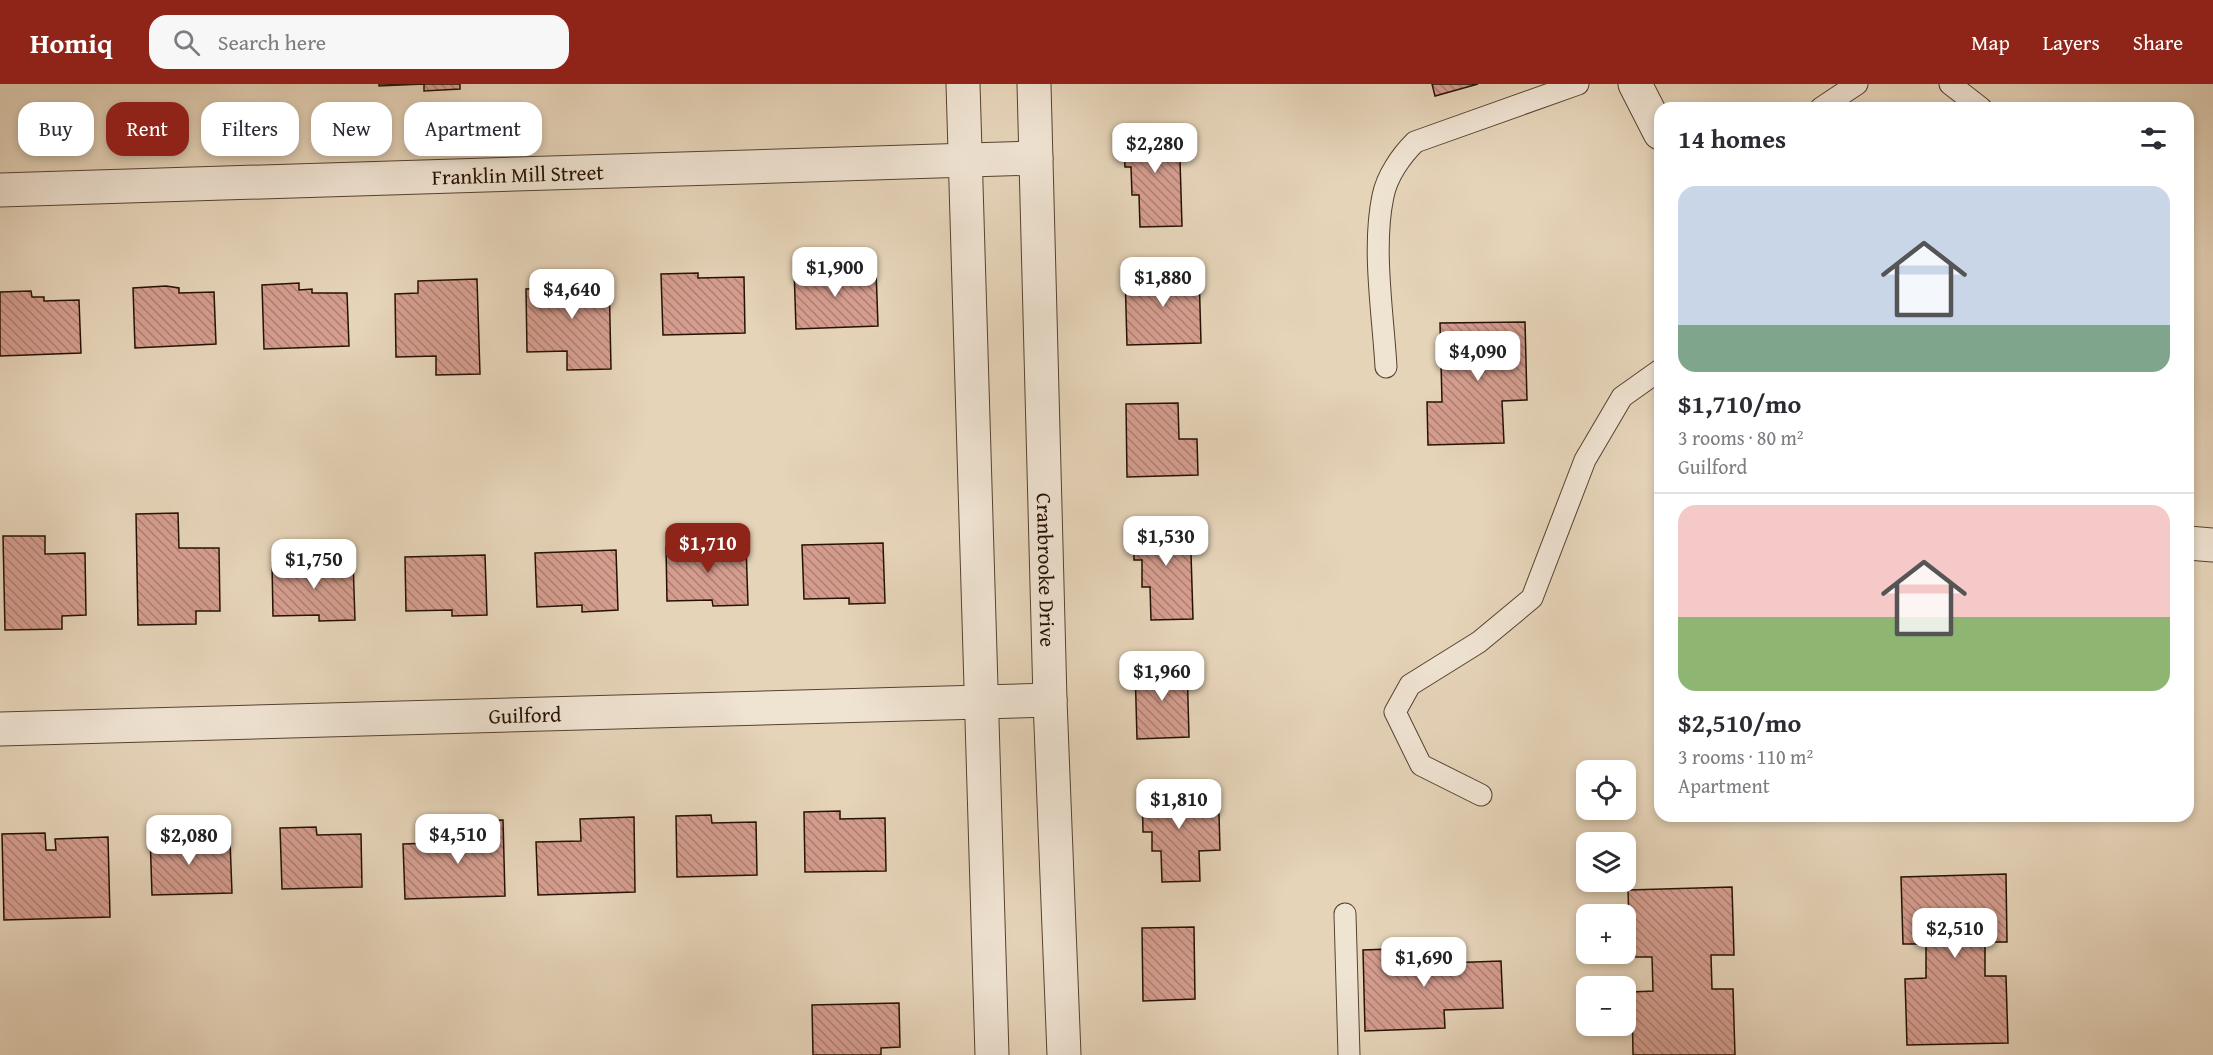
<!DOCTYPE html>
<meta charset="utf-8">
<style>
:root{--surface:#fff;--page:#f7f7f7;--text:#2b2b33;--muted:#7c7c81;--line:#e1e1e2;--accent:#8f2418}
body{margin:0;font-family:"Gentium Book Plus",serif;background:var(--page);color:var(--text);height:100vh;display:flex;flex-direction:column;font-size:22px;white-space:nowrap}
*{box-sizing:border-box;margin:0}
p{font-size:20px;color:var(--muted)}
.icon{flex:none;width:33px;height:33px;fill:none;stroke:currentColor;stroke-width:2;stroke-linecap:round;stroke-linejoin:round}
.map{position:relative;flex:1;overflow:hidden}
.panel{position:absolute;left:1654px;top:18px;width:540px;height:720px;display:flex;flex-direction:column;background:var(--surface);border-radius:18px;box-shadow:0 3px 9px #0003}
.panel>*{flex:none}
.top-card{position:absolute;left:18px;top:18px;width:570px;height:54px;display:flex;gap:12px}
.fabs{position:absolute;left:1576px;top:676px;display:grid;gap:12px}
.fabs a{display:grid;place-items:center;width:60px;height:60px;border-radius:12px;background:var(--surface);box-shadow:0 3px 9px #0003;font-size:30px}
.price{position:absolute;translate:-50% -51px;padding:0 14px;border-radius:12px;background:#fff;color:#222;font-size:20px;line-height:39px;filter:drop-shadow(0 2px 3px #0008)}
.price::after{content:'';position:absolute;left:50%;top:36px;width:18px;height:14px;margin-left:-9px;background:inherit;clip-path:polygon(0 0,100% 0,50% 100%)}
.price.current{background:var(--accent);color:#fff}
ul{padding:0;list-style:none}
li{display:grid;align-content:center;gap:12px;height:318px;padding:0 24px}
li+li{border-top:2px solid var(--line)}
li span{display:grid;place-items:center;height:186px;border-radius:18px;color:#555}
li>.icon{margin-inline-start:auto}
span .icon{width:108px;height:108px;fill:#fffc;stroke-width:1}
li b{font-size:26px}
h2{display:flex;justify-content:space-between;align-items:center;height:72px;padding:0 24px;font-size:26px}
.pill{padding:0 21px;border-radius:18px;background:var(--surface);box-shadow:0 3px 9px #0003;font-size:21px;line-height:54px}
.pill.current{background:var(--accent);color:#fff}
header{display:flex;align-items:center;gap:36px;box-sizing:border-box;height:84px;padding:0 30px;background:var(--accent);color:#fff}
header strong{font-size:28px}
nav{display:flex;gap:33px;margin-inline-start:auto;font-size:21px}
.search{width:420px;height:54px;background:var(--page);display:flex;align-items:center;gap:15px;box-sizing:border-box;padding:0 21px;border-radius:18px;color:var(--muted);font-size:22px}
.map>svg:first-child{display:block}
.building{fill:url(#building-back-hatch);stroke:#261103;stroke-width:1.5}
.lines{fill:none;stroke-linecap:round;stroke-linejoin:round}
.service-casing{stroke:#564230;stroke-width:23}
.minor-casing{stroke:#564230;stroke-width:35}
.service{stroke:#efe3d2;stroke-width:21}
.minor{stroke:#efe3d2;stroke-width:33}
.labels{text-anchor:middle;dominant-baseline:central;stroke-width:6;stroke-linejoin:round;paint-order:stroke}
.street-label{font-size:21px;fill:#261103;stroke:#efe3d2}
</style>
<header>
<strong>Homiq</strong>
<div class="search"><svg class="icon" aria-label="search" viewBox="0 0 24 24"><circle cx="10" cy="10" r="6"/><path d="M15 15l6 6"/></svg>Search here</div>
<nav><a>Map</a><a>Layers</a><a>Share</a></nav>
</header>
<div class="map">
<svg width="2213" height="971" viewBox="0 0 2213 971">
<defs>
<pattern id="building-back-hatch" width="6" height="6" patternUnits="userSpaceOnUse" patternTransform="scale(1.5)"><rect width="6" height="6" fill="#d59d8f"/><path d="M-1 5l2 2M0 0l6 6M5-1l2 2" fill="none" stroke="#ad7f73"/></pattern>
</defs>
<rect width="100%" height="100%" fill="#e6d4b9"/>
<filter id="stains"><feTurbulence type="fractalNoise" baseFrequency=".00333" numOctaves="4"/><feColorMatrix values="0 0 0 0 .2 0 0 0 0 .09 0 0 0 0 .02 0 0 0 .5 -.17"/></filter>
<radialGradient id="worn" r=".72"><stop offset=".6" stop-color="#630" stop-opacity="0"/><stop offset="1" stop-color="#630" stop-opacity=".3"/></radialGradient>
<g class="building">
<path d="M379,0H460V5L424,7V0L379,2Z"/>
<path d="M1432,0H1478L1435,12Z"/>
<path d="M1179,43L1182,142L1140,143L1139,111H1132L1131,83H1125L1123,45Z"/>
<path d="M830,182L831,187L876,186L878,242L796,245L794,183Z"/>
<path d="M1199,187L1201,259L1127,261L1125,189Z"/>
<path d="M698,189V194L744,193L745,249L663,251L661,190Z"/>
<path d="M609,190L611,285L567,286V267L527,268L526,205L550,204L549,192Z"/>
<path d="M477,195L480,290L436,291V272L396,273L395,210L418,209V197Z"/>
<path d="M299,199V206L312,205V209H347L349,262L264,265L262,201Z"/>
<path d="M166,202L179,204V209L214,208L216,260L135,264L133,204Z"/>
<path d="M31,207L32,213H44V217L79,216L81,269L0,272V208Z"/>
<path d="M1525,238L1527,316L1502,317L1504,359L1428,361L1427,318H1442L1440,239Z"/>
<path d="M1178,319L1179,355H1197L1198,391L1127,393L1126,320Z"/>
<path d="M178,429L179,464H219L220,527H196V540L138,541L136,430Z"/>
<path d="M1190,436L1193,535L1151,536L1150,503H1142V476H1134V438Z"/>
<path d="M3,452H45V470L85,469L86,531L62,532V545L5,546Z"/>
<path d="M883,459L885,519L849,520V514L804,515L802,461Z"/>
<path d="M746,461L748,521L713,522L712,516L667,517L666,463Z"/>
<path d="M616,466L618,526L582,528V521L537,523L535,469Z"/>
<path d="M485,471L487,531L452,532V526L406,527L405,473Z"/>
<path d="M353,476L355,536L319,537V531L273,532L272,479Z"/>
<path d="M1187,581L1189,653L1137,655L1135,582Z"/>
<path d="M1198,700L1199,732L1219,730L1220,766L1199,767L1200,797L1162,798L1161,767H1152V748H1143L1142,702Z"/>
<path d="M840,727V735L885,734L886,787L805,788L804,728Z"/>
<path d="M711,731L712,739L756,738L757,791L677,793L676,732Z"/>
<path d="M634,733L635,808L538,811L536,758L581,757L580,735Z"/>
<path d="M503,736L505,812L405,815L403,760L462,758V737Z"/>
<path d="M316,743L317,751L361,750L362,803L282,805L280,744Z"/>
<path d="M45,749L46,766H56L55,755L108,753L110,833L4,836L2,750Z"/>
<path d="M150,750H186V758L230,757L232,809L152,811Z"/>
<path d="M2006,790L2007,858H1985V892H2006L2008,959L1907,961L1905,895L1926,894V860H1903L1901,793Z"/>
<path d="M1732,803L1734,871H1711L1712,905H1733L1735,971H1633L1632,908L1653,907L1652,873H1630L1628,806Z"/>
<path d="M1194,843L1195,915L1143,917L1142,844Z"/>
<path d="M1445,863L1446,879L1501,877L1503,924L1444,926L1445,944L1365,947L1363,866Z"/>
<path d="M899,919L900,963L881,964V971H813L812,921Z"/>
</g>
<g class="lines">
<g class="service-casing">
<g id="service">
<path d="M1950,0L1981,24"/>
<path d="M1821,24L1857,0"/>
<path d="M1386,283C1383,230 1372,164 1383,112C1387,92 1401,72 1415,58L1578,0"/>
<path d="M1481,711L1421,681L1395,628L1410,601L1479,558L1532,514L1585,376L1622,313L1660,286"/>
<path d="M1345,830L1349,971"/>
</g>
</g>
<g class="minor-casing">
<g id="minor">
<path d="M963,0L992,971"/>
<path id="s1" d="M1034,0L1050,616L1064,971"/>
<path d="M1635,0L1660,49"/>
<path id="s2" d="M0,106L1036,74"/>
<path d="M2188,459L2213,461"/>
<path id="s3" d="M0,645L1050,616"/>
</g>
</g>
<use href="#service" class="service"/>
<use href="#minor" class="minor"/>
</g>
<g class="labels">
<g class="street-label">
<text stroke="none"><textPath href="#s2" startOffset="518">Franklin Mill Street</textPath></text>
<text stroke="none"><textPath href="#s1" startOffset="486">Cranbrooke Drive</textPath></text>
<text stroke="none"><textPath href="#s3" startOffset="525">Guilford</textPath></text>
</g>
</g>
<rect width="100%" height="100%" filter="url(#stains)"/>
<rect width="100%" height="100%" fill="url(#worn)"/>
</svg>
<div class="fabs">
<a><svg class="icon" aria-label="locate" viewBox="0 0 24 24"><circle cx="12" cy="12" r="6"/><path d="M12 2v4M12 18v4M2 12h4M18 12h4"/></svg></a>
<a><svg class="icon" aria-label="layers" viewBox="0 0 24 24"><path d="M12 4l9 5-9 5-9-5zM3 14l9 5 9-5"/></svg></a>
<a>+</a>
<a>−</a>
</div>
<b class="price" style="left:1155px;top:90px">$2,280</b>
<b class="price" style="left:835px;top:214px">$1,900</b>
<b class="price" style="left:1163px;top:224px">$1,880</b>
<b class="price" style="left:572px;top:236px">$4,640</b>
<b class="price" style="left:1478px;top:298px">$4,090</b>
<b class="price" style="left:1166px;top:483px">$1,530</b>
<b class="price current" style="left:708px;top:490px">$1,710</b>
<b class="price" style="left:314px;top:506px">$1,750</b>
<b class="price" style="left:1162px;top:618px">$1,960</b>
<b class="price" style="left:1179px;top:746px">$1,810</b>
<b class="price" style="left:458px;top:781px">$4,510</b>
<b class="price" style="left:189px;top:782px">$2,080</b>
<b class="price" style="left:1955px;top:875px">$2,510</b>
<b class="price" style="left:1424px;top:904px">$1,690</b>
<div class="top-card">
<a class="pill">Buy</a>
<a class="pill current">Rent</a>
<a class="pill">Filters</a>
<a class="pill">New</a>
<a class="pill">Apartment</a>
</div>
<section class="panel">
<h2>14 homes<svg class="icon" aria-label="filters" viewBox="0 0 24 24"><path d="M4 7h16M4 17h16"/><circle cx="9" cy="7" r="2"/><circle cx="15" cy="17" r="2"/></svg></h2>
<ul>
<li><span style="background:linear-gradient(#c9d6e8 75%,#7fa58c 0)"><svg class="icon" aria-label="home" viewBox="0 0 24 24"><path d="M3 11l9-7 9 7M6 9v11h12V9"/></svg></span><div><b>$1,710/mo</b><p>3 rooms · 80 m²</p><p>Guilford</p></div></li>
<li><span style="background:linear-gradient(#f6c9c9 60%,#8fb573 0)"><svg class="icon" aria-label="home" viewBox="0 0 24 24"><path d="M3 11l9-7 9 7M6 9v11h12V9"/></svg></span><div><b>$2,510/mo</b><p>3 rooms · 110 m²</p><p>Apartment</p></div></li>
</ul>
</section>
</div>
